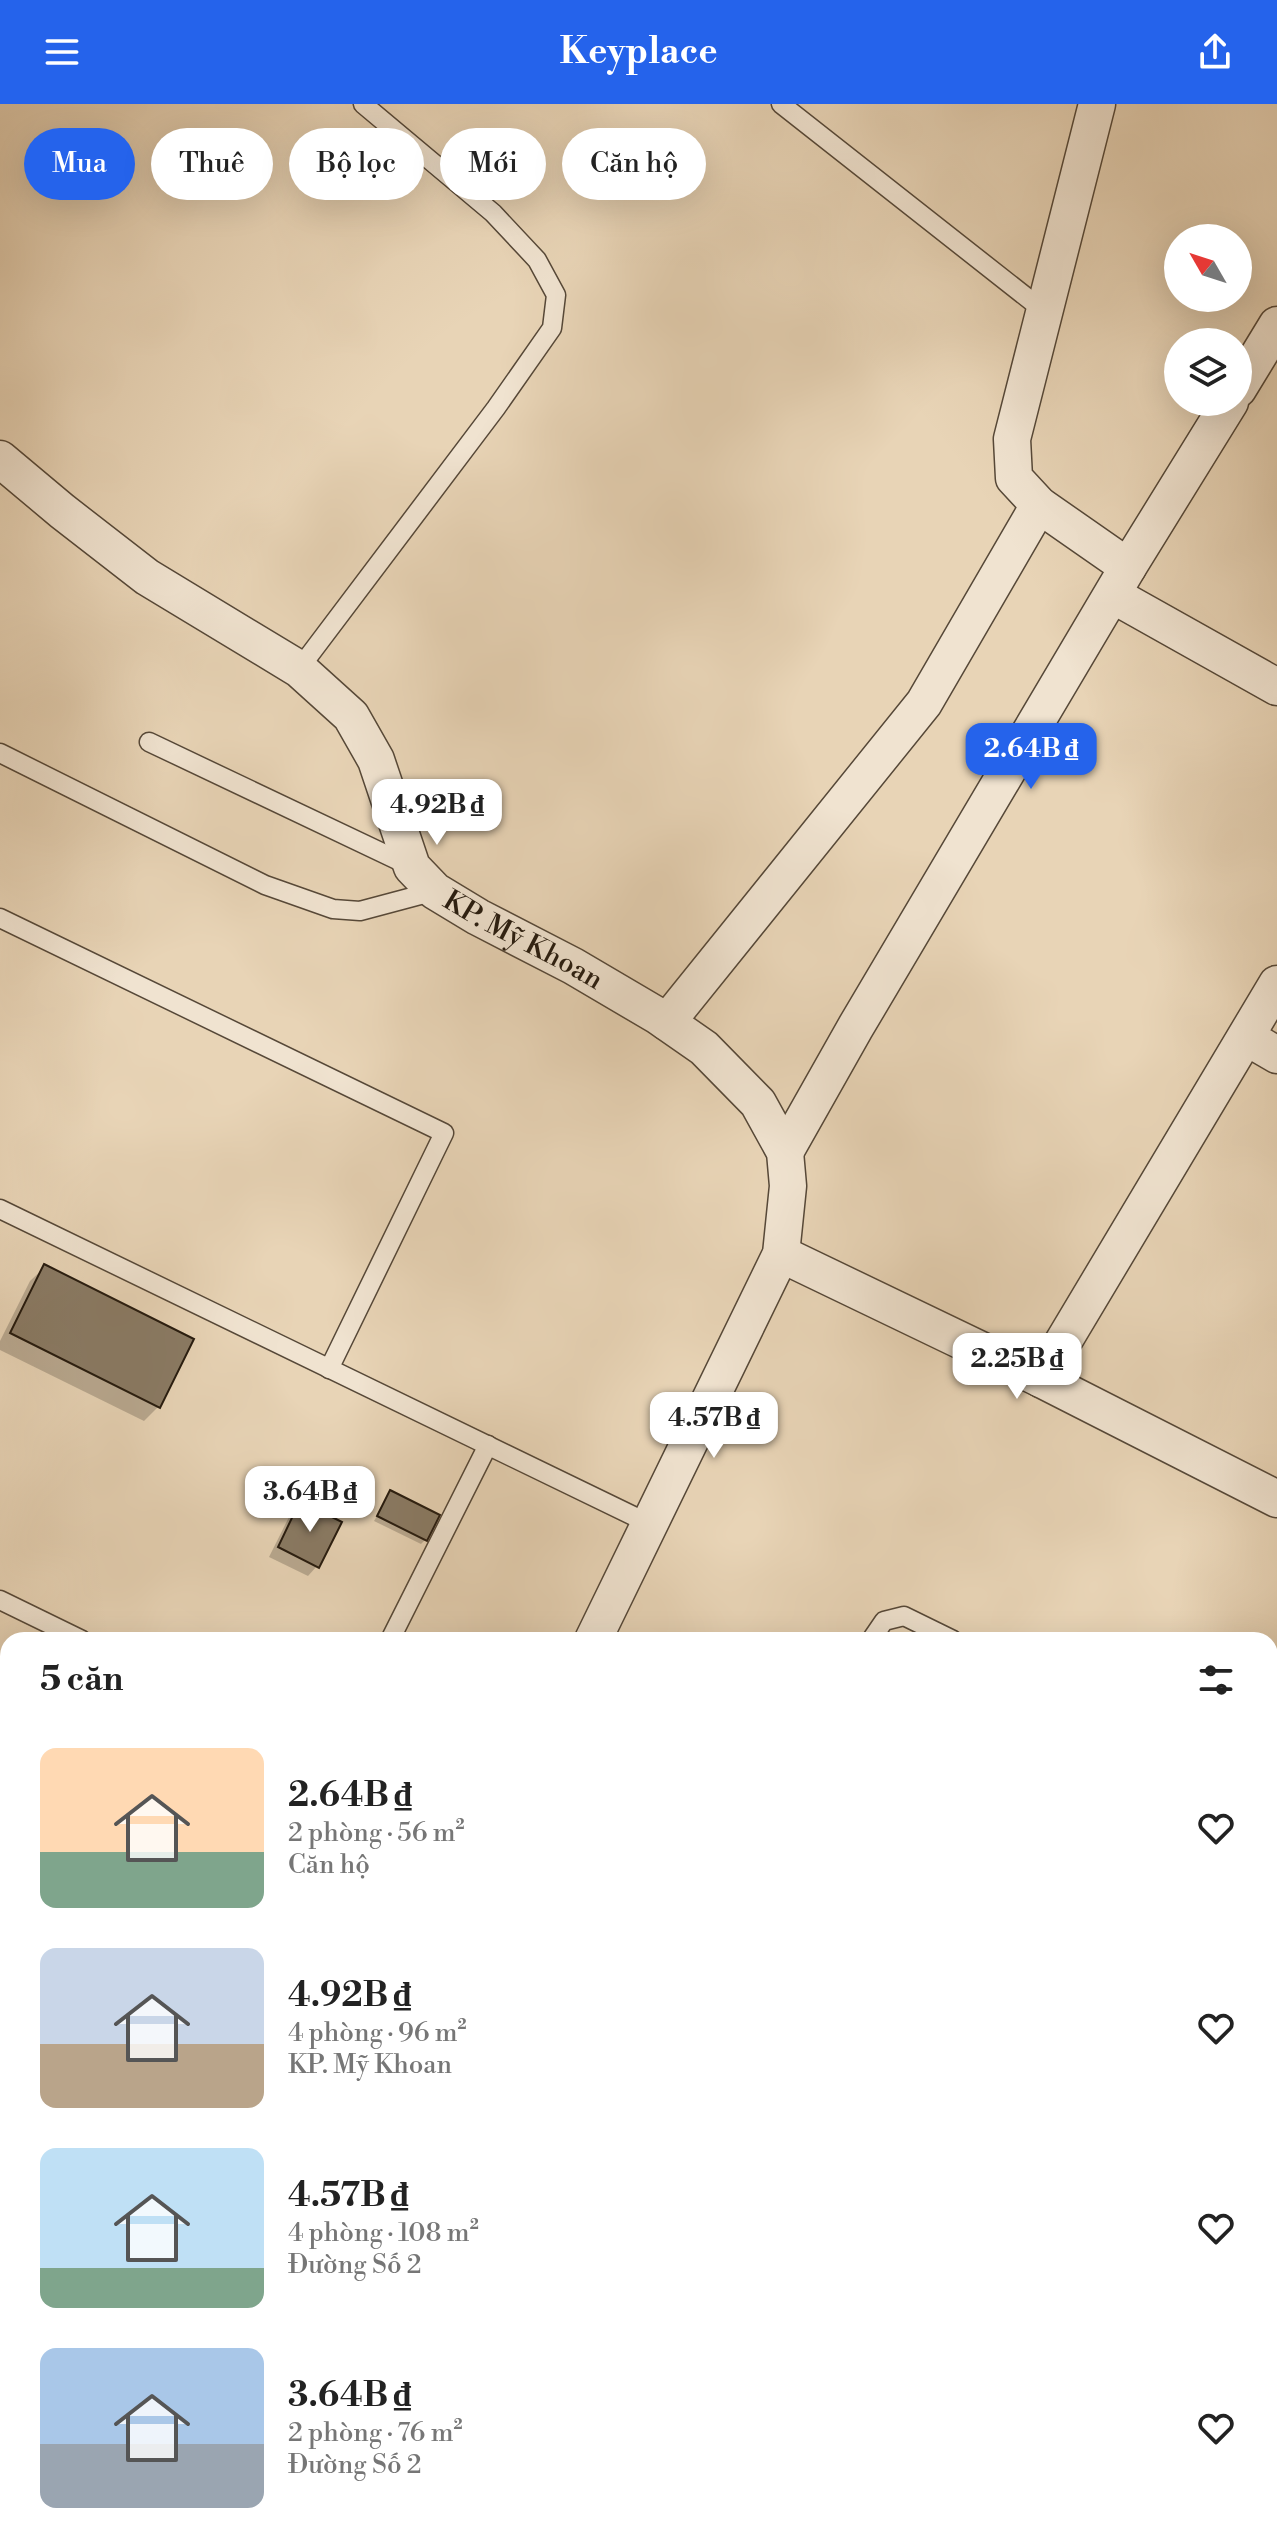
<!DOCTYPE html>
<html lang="vi">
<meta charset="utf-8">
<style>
:root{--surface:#fff;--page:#f6f6f6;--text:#222;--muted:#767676;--accent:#2563eb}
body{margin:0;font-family:"Libre Bodoni",serif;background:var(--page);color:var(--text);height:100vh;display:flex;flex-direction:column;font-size:30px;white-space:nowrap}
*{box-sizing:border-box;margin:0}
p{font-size:26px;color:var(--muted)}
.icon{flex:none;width:44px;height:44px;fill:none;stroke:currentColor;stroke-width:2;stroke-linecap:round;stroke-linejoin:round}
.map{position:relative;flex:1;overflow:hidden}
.side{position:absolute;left:0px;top:1528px;width:1278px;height:912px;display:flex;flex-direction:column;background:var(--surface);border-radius:24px 24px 0 0;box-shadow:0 8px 32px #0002}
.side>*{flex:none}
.hud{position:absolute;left:24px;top:24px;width:800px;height:72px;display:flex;gap:16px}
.needle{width:52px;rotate:309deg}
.controls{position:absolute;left:1164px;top:120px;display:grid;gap:16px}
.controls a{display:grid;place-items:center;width:88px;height:88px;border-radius:50%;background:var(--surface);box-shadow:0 8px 32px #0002;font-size:40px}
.price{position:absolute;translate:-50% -68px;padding:0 18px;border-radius:16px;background:#fff;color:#222;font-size:26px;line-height:52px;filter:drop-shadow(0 2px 4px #0008)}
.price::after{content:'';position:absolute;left:50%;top:48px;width:24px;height:18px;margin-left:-12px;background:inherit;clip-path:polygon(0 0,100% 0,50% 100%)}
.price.active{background:var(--accent);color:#fff}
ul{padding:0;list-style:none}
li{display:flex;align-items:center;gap:24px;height:200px;padding:0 40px}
li span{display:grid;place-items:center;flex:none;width:224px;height:160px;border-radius:16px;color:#555}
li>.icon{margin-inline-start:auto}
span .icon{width:96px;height:96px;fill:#fffc;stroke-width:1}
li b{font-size:34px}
h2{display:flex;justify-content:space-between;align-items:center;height:96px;padding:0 40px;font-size:34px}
.pill{padding:0 28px;border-radius:36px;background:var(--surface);box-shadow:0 8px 32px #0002;font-size:28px;line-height:72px}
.pill.active{background:var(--accent);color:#fff}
header{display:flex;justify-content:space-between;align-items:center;height:104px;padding:0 40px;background:var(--accent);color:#fff;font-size:36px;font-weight:700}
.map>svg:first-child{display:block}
.shadow{fill:#0003}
.building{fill:#8a7b65;stroke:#251a0e;stroke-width:2}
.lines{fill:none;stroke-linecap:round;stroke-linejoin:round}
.lane-casing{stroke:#564838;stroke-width:21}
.street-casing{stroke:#564838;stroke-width:39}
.lane{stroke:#f0e3d0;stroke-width:18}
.street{stroke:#f0e3d0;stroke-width:36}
.labels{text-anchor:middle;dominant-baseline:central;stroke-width:6;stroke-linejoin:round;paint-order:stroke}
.street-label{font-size:28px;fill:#251a0e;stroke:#f0e3d0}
</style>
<header><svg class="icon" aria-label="menu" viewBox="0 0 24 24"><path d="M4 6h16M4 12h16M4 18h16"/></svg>Keyplace<svg class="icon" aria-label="share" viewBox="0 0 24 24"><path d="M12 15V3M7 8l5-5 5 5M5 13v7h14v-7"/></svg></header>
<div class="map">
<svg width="1277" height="2440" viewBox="0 0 1277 2440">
<rect width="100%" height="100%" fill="#e8d4b6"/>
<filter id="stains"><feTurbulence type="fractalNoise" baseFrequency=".0025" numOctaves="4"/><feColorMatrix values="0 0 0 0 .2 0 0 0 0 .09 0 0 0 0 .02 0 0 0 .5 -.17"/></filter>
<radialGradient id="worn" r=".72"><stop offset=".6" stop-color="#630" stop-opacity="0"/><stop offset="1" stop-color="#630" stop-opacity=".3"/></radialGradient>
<g class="shadow">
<path d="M45,1163L158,1303L144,1317L0,1246V1237L30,1177Z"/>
<path d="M391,1388L425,1436L421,1440L374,1417Z"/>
<path d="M300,1400L317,1462L308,1472L269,1453L291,1409Z"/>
<path d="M0,2065L8,2069V2112L0,2109Z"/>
<path d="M6,2153L8,2154V2208L0,2205V2159Z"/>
</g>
<g class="building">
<path d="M44,1160L194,1235L160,1304L10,1229Z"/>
<path d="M390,1386L440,1411L427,1437L377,1412Z"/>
<path d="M300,1397L342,1418L319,1464L278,1443Z"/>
<path d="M0,2063L8,2067V2107L0,2104Z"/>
<path d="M6,2150L8,2152V2195L0,2191V2162Z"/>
<path d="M1270,2303L1277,2306V2440H450L454,2432H1270Z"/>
</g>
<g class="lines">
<g class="lane-casing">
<g id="lane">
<path d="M781,0L1044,207"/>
<path d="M299,565L496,304L552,224L556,191L537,156L493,109L363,0"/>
<path d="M149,638L410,762"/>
<path d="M0,649L265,781L333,805L360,807L435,787"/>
<path d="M0,814L444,1029L329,1265"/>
<path d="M0,1105L650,1420"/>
<path d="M0,1496L82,1536"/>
<path d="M390,1536L488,1341"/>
<path d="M871,1536L884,1517L904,1512L953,1536"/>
<path d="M1270,1688L1277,1692"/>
<path d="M1270,2297L1277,2300"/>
<path d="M438,2440L442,2432"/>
</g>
</g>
<g class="street-casing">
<g id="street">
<path d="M1097,0L1012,335L1014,374L1039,401L1128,463"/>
<path d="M1238,285L1277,221"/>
<path id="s1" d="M0,355L62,407L147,473L299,565L351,612L376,656L412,763L435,787L478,813L573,862L658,912L704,944L758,999L785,1048L788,1082L781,1150L593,1536"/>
<path d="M1113,491L1277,583"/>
<path d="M667,918L924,599L1039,401"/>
<path d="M1246,933L1277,951"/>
<path d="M785,1048L855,924L1128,463L1230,298"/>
<path d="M781,1150L1041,1275L1277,1395"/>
<path d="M1041,1275L1277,880"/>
<path d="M153,2440L157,2432"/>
</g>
</g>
<use href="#lane" class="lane"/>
<use href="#street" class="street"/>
</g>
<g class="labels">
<g class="street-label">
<text stroke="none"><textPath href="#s1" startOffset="734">KP. Mỹ Khoan</textPath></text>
</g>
</g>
<rect width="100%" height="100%" filter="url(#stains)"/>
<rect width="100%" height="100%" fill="url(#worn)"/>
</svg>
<div class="controls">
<a><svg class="needle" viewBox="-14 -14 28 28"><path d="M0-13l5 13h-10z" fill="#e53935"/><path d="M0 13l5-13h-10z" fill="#767676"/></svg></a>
<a><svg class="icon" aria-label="layers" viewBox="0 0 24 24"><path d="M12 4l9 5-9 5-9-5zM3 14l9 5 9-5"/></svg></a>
</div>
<b class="price active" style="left:1031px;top:687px">2.64B ₫</b>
<b class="price" style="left:437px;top:743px">4.92B ₫</b>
<b class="price" style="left:1017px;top:1297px">2.25B ₫</b>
<b class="price" style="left:714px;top:1356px">4.57B ₫</b>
<b class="price" style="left:310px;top:1430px">3.64B ₫</b>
<div class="hud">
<a class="pill active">Mua</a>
<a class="pill">Thuê</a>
<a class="pill">Bộ lọc</a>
<a class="pill">Mới</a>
<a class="pill">Căn hộ</a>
</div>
<section class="side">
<h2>5 căn<svg class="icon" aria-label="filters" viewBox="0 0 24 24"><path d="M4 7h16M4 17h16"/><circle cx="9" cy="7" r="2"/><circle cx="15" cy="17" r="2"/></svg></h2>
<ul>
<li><span style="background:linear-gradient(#ffd9b3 65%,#7fa58c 0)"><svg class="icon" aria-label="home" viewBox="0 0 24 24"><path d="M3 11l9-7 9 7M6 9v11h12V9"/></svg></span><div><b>2.64B ₫</b><p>2 phòng · 56 m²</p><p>Căn hộ</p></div><svg class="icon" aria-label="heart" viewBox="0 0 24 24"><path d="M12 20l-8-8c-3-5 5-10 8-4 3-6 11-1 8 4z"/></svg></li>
<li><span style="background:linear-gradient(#c9d6e8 60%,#b9a48a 0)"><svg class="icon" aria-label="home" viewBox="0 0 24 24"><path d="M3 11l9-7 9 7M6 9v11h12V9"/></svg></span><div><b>4.92B ₫</b><p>4 phòng · 96 m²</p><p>KP. Mỹ Khoan</p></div><svg class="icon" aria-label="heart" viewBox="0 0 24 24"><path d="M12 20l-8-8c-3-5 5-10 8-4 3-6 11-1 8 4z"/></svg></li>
<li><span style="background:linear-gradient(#bfe0f5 75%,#7fa58c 0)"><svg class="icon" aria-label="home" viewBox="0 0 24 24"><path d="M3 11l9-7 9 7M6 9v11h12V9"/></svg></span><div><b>4.57B ₫</b><p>4 phòng · 108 m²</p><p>Đường Số 2</p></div><svg class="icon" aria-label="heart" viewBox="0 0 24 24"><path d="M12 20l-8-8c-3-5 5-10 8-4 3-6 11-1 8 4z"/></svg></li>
<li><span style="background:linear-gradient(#a9c7e8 60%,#9aa5b1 0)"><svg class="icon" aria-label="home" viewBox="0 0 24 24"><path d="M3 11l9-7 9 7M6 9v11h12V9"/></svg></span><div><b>3.64B ₫</b><p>2 phòng · 76 m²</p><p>Đường Số 2</p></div><svg class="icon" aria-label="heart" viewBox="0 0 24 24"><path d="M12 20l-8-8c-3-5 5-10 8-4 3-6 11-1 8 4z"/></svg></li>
</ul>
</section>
</div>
